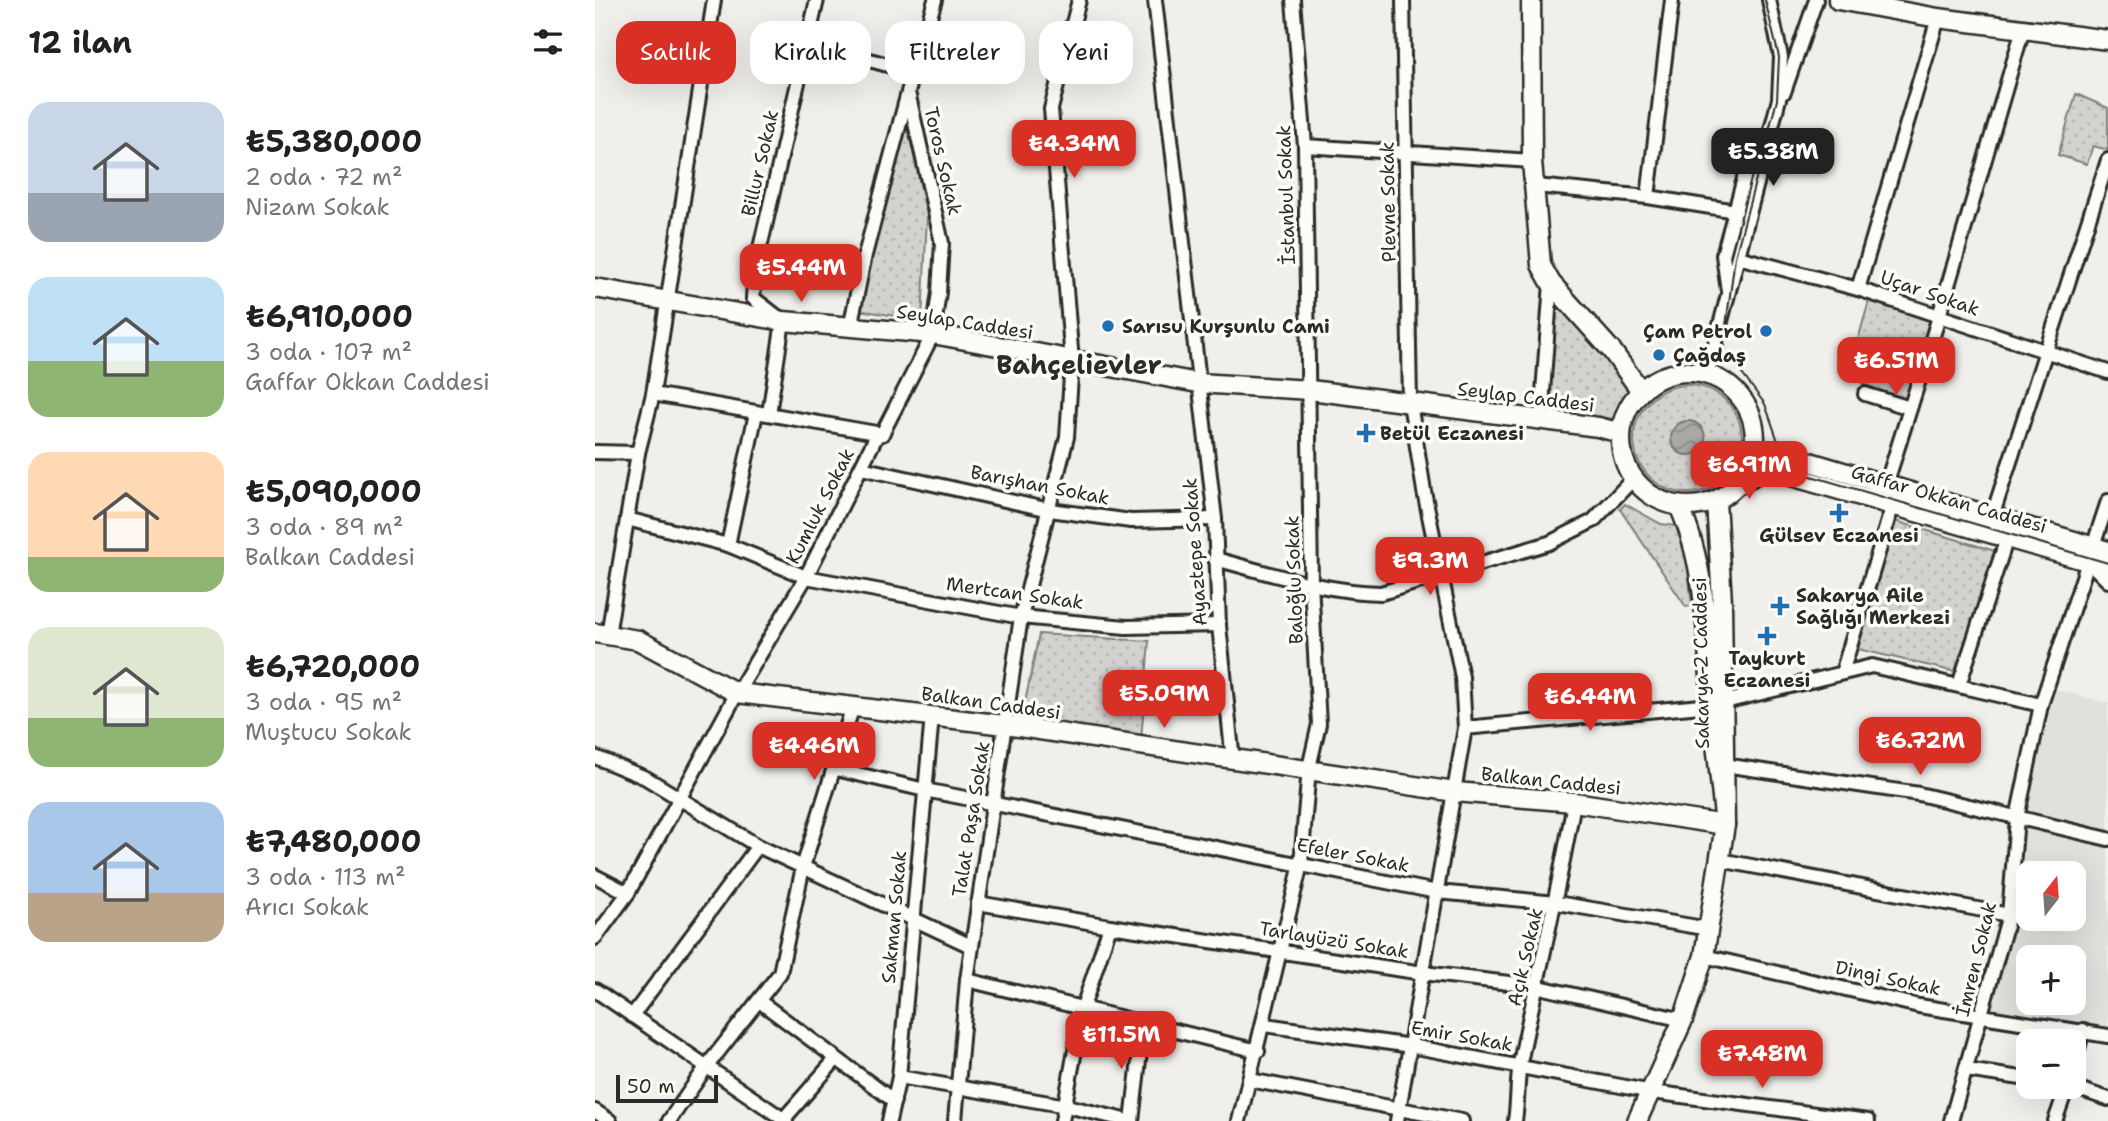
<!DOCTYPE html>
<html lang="tr">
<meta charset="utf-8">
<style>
:root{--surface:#fff;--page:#f2f2f2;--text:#202124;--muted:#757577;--accent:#d93025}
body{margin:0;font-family:"Shantell Sans",sans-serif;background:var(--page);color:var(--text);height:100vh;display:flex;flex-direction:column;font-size:26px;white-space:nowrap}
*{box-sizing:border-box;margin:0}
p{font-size:23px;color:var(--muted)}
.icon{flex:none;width:38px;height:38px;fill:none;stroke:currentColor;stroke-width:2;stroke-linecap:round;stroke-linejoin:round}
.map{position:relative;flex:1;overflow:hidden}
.drawer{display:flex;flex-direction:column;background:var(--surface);width:595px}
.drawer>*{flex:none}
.banner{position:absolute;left:21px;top:21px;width:665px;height:63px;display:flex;gap:14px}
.needle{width:46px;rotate:17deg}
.tools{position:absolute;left:1421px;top:861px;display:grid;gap:14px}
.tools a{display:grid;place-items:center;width:70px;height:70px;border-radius:14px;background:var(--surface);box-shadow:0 7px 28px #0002;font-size:35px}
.scale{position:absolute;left:21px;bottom:18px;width:102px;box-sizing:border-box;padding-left:7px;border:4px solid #2b2b2b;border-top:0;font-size:19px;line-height:24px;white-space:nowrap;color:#2b2b2b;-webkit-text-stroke:5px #fdfcf7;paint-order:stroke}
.price{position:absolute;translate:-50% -60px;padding:0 16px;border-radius:14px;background:var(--accent);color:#fff;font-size:23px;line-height:46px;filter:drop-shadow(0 2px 4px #0008)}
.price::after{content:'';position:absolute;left:50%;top:42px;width:21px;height:16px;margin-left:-10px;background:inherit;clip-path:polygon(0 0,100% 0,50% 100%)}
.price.on{background:#222;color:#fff}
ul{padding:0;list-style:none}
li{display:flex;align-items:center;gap:21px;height:175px;padding:0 28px}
li span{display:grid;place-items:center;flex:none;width:196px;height:140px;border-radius:21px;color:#555}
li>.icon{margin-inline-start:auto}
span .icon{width:84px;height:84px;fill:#fffc;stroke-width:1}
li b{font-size:30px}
h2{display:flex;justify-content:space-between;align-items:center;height:84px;padding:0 28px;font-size:30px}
.tag{padding:0 24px;border-radius:21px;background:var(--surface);box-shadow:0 7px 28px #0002;font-size:24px;line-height:63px}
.tag.on{background:var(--accent);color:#fff}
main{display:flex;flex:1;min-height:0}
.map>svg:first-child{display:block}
.built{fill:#e1e0dc;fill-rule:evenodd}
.grass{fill:url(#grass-dots);stroke:#7f7e7d;stroke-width:2}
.water{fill:url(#water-waves);stroke:#777775;stroke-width:2}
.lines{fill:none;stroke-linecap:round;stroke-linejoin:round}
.street-casing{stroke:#2b2b2b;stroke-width:18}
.secondary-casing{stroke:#2b2b2b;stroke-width:23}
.street{stroke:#fdfcf7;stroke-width:12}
.secondary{stroke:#fdfcf7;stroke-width:18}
.tram{stroke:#2b2b2b;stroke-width:2}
.poi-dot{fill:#1f6fb2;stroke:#fdfcf7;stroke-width:2.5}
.labels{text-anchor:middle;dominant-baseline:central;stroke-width:7;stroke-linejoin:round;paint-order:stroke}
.street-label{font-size:19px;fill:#2b2b2b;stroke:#fdfcf7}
.poi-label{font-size:19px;font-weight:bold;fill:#2b2b2b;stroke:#fdfcf7;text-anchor:start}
.district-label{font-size:26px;font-weight:bold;fill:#2b2b2b;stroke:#fdfcf7}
</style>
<main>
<section class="drawer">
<h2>12 ilan<svg class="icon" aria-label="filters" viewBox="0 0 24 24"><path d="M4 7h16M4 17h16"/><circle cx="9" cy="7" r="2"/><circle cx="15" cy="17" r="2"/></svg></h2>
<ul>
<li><span style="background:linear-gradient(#c9d6e8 65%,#9aa5b1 0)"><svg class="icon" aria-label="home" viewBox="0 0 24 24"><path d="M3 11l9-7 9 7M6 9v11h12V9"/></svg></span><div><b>₺5,380,000</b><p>2 oda · 72 m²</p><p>Nizam Sokak</p></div></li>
<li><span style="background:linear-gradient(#bfe0f5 60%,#8fb573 0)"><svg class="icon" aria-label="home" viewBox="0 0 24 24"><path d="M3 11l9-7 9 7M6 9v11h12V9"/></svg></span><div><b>₺6,910,000</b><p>3 oda · 107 m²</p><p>Gaffar Okkan Caddesi</p></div></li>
<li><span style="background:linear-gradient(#ffd9b3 75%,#8fb573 0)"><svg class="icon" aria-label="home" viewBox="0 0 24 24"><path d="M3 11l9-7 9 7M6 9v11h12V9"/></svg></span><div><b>₺5,090,000</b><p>3 oda · 89 m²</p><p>Balkan Caddesi</p></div></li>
<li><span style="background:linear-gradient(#dfe7d0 65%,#8fb573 0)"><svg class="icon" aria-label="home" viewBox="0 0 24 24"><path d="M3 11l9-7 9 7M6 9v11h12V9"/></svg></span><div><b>₺6,720,000</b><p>3 oda · 95 m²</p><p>Muştucu Sokak</p></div></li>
<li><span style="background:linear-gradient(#a9c7e8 65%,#b9a48a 0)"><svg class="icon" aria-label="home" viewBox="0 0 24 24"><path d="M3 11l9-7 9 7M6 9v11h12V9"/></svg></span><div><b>₺7,480,000</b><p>3 oda · 113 m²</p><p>Arıcı Sokak</p></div></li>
</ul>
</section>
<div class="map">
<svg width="1513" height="1121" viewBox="0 0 1513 1121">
<defs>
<pattern id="grass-dots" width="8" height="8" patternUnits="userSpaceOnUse" patternTransform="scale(1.75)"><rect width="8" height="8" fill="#d3d2cf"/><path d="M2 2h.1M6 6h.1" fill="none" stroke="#b5b4b2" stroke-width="1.8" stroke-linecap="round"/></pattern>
<pattern id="water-waves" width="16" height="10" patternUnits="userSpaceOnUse" patternTransform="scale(1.75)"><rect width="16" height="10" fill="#aaa9a7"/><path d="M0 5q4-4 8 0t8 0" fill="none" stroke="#8b8a88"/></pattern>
</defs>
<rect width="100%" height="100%" fill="#f0efeb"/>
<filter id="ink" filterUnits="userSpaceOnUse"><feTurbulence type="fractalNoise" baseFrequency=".0143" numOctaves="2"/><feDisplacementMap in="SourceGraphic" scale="14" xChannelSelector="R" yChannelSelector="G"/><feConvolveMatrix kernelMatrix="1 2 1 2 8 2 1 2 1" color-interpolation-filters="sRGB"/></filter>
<g filter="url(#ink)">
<path class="built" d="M1451,687L1513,703V1025L1510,1035L1388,1014L1414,915L1422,818ZM1433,873H1479V919H1433ZM1433,957H1479V1003H1433Z"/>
<g class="grass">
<path d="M1481,94L1513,108V150L1498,146L1492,164L1463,155Z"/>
<path d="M311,120L332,216L327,320L263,310Z"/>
<path d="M958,298L1041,387L1026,419L950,415Z"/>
<path d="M1274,301L1342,323L1318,401L1267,384L1257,361Z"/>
<circle cx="1093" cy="439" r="54"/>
<path d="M1030,504L1066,524L1088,527L1097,606L1091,607L1025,509Z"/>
<path d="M1300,521L1400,551L1361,672L1263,649Z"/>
<path d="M444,634L554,641L546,740L426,722Z"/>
</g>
<circle class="water" cx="1093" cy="438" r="17"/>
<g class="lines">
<g class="street-casing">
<g id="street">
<path d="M560,0L620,519L624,625L638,761"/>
<path d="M213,43L318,72"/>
<path d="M1189,92L1221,0"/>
<path d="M710,146L937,161"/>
<path d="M941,186L1053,197L1141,211"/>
<path d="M1053,197L1077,0"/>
<path d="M1143,257L1263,289L1513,372"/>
<path d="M1263,289L1343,18"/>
<path d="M1133,291L1128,255L1151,171L1170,154"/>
<path d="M255,328L270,255L312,96"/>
<path d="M1112,375L1184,99L1186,57L1174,0"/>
<path d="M58,394L287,434"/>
<path d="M1270,394L1315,408"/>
<path d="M161,413L133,545L211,577L426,617L531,627L624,625"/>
<path d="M174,414L188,321L158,298L160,270L222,0"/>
<path d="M946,420L956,283"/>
<path d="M0,452L43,453"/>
<path d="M266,468L455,510L536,521L620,519"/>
<path d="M1291,485L1342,323L1428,29"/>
<path d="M1397,517L1513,160"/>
<path d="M32,519L133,545"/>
<path d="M620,559C674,573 730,592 786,593L954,543L998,521L1038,479"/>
<path d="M1496,564L1513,581"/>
<path d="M13,635L43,453L58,394L119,0"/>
<path d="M1247,673L1298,504"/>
<path d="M1364,685L1412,538"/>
<path d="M870,728L1117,705L1277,666L1446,705"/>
<path d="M0,757L51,778L163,846L376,946"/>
<path d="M1129,765L1324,794L1513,839"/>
<path d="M241,769L330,790L842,892L962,903L1114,929"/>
<path d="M1125,860L1414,915"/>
<path d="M0,876L33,893"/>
<path d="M383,903L515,926L828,973L940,986L1088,1020"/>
<path d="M0,938L33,893L142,693L211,577L282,435L287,434L338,334L344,292L347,243L313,92L340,0"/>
<path d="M1109,956L1324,1006L1513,1036"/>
<path d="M372,980L663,1051"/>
<path d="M0,990L191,1121"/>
<path d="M164,1001L299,1101"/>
<path d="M37,1016L163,846"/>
<path d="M670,1025L816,1046L1057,1092L1273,1121"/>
<path d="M1479,1064L1488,1030"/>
<path d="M1371,1070L1433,1079"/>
<path d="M304,1077L472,1106L534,1121"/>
<path d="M655,1080L867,1121"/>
<path d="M1478,1087L1513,1099"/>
<path d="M0,1111L15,1121"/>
<path d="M74,1121L112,1066L185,973L208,867L258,706"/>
<path d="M187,1121L241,1059"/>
<path d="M294,1121L304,1077L337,716"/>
<path d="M360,1121L372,980L426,617L472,437L477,361L456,109L484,0"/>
<path d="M467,1121L488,1007L515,926"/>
<path d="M537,1121L548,1025"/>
<path d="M644,1121L706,864L714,768L724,724L716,583L710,146L698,0"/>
<path d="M802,1121L870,728L867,677L829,491L815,403L808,0"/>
<path d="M920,1121C923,1102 922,1082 925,1063C943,975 964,889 979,802"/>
<path d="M1356,1121L1414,915L1422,818L1446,705L1513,501"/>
<path d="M1460,1121L1472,1087"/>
</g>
</g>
<g class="secondary-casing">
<g id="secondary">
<path d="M936,0L937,161L946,265L956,283L1017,351L1046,391"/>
<path d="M1243,0L1343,18L1513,40"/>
<path d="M0,288L188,321L338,334L603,383L715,390L1003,427L1026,433"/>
<circle cx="1093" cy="439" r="67"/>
<path d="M1159,450L1185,453L1513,551"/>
<path d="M1147,483L1164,472H1182L1513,567"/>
<path d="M1084,506C1112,567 1112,642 1117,707C1121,746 1126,786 1130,825L1127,602L1121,501"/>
<path d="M0,633L43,640L142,693L410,725L860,792L979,802L1130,825L1109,956L1088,1020L1042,1121"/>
</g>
</g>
<use href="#street" class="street"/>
<use href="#secondary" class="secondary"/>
<path class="tram" d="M1170,0L1184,57L1182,100L1140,257L1129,341L1131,353L1170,404L1191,464L1199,471L1513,563"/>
</g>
</g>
<g class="poi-dot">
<circle cx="513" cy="326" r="7"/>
<circle cx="1171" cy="331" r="7"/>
<circle cx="1064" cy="355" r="7"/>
<path d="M767.5 422.5h7v7h7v7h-7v7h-7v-7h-7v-7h7z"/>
<path d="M1240.5 502.5h7v7h7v7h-7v7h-7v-7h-7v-7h7z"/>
<path d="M1181.5 595.5h7v7h7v7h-7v7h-7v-7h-7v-7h7z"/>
<path d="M1168.5 625.5h7v7h7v7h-7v7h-7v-7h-7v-7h7z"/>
</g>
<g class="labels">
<g class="street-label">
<text transform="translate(348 161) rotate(77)">Toros Sokak</text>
<text transform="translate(165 163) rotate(-77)">Billur Sokak</text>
<text transform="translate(691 195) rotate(-92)">İstanbul Sokak</text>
<text transform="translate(793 202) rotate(-91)">Plevne Sokak</text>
<text transform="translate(1335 293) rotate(19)">Uçar Sokak</text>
<text transform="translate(370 322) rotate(9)">Seylap Caddesi</text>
<text transform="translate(931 397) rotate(7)">Seylap Caddesi</text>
<text transform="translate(445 485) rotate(11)">Barışhan Sokak</text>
<text transform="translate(1354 499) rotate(16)">Gaffar Okkan Caddesi</text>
<text transform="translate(225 506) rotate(-63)">Kumluk Sokak</text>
<text transform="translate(600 552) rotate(-94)">Ayaztepe Sokak</text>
<text transform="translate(699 580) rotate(-92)">Baloğlu Sokak</text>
<text transform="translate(420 593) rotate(8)">Mertcan Sokak</text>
<text transform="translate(1106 663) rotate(-91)">Sakarya-2 Caddesi</text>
<text transform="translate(396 703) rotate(8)">Balkan Caddesi</text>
<text transform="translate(956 781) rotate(6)">Balkan Caddesi</text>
<text transform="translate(376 819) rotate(-81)">Talat Paşa Sokak</text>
<text transform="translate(758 855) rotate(11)">Efeler Sokak</text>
<text transform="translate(299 917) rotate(-85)">Sakman Sokak</text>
<text transform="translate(739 940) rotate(9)">Tarlayüzü Sokak</text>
<text transform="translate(930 957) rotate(-77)">Açık Sokak</text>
<text transform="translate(1381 959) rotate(-76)">İmren Sokak</text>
<text transform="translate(1293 978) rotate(12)">Dingi Sokak</text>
<text transform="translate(867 1036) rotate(10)">Emir Sokak</text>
</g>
<g class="poi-label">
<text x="527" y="326">Sarısu Kurşunlu Cami</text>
<text x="1157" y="331" text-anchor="end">Çam Petrol</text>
<text x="1078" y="355">Çağdaş</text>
<text x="785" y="433">Betül Eczanesi</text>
<text x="1244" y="535" text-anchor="middle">Gülsev Eczanesi</text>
<text x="1201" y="595">Sakarya Aile<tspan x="1201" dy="22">Sağlığı Merkezi</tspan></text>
<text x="1172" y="658" text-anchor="middle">Taykurt<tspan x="1172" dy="22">Eczanesi</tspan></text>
</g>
<g class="district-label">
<text x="484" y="364">Bahçelievler</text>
</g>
</g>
</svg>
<div class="tools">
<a><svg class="needle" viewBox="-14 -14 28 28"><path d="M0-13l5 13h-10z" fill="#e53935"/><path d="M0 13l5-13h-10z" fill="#757577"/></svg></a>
<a>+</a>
<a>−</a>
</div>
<div class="scale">50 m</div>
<b class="price" style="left:479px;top:180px">₺4.34M</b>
<b class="price on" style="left:1178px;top:188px">₺5.38M</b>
<b class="price" style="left:206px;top:304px">₺5.44M</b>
<b class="price" style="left:1301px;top:397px">₺6.51M</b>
<b class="price" style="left:1154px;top:501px">₺6.91M</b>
<b class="price" style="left:835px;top:597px">₺9.3M</b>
<b class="price" style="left:569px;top:730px">₺5.09M</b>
<b class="price" style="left:995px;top:733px">₺6.44M</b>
<b class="price" style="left:1325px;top:777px">₺6.72M</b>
<b class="price" style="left:219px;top:782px">₺4.46M</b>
<b class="price" style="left:526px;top:1071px">₺11.5M</b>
<b class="price" style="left:1167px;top:1090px">₺7.48M</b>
<div class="banner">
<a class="tag on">Satılık</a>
<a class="tag">Kiralık</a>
<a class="tag">Filtreler</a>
<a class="tag">Yeni</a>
</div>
</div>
</main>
